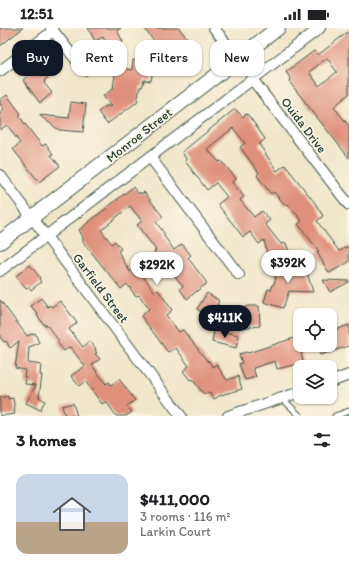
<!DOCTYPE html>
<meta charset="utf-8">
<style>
:root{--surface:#fff;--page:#f6f6f6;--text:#202124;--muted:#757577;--accent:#111827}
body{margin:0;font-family:Itim,sans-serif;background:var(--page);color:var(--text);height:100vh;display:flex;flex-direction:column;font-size:15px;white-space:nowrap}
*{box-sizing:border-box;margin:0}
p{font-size:13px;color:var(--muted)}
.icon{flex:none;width:22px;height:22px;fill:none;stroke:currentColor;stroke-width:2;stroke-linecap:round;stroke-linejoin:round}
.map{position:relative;height:388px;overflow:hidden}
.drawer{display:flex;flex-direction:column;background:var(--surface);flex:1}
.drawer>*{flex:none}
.guide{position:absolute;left:12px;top:12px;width:325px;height:36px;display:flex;gap:8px}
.fabs{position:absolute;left:293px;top:280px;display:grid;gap:8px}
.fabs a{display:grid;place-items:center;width:44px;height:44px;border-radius:8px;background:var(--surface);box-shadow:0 1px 3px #0004;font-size:20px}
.price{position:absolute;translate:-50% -34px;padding:0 9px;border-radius:14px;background:#fff;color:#222;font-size:13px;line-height:26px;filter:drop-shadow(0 1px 2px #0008)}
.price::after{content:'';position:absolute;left:50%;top:24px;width:12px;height:9px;margin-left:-6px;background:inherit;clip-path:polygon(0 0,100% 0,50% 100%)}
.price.current{background:var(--accent);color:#fff}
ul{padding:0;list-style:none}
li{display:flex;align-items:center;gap:12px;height:100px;padding:0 16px}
li span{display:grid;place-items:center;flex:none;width:112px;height:80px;border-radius:12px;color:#555}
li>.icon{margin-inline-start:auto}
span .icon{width:48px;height:48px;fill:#fffc;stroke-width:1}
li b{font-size:17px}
h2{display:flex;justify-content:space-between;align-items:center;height:48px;padding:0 16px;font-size:17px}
.tag{padding:0 14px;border-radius:12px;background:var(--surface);box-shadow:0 1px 3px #0004;font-size:14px;line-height:36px}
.tag.current{background:var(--accent);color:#fff}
.status{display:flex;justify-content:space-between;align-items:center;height:28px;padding:0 20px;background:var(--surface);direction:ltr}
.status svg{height:11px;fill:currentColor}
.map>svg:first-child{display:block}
.building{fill:#df907c;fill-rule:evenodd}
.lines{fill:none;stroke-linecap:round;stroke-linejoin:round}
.lane-casing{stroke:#3e564a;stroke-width:7}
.street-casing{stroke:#3e564a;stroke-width:12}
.secondary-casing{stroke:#3e564a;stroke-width:16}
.lane{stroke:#fff;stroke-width:5}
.street{stroke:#fff;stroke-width:10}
.secondary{stroke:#fff;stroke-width:14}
.labels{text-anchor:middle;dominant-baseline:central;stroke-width:3.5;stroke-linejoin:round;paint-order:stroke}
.street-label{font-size:13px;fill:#1f3d34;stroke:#fcf5e5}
</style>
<div class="status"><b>12:51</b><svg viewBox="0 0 49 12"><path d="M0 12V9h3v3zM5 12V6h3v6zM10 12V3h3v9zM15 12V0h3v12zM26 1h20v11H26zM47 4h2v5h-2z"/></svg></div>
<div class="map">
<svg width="349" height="388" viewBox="0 0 349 388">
<rect width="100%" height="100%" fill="#fcf5e5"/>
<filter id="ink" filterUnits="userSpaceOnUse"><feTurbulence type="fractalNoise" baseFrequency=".025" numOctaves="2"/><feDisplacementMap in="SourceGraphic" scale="8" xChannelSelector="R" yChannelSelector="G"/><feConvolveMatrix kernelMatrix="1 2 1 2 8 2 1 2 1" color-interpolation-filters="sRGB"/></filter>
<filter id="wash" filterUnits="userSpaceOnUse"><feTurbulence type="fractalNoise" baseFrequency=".012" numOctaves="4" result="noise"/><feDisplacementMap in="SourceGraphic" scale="16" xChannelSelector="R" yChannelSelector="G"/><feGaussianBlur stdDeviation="0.9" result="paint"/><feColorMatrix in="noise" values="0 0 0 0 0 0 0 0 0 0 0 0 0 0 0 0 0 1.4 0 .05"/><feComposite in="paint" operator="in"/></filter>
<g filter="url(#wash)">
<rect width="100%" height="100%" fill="#f0e6c9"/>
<g id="blocks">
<g class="building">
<path d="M0,0H23L0,18Z"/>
<path d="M88,0H121L117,2L123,14L109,21L103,9L95,13Z"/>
<path d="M144,0H179L202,29L179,46Z"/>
<path d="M349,3V66L334,79L349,98V130L298,65L291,56L289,52L291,51L286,44L314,23L318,27ZM327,30L337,44L319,58L309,44Z"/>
<path d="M133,32L154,35L151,53L144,52L142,59H140L137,74L107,96L98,84L106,78H111L103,68L113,61L116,39L132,42Z"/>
<path d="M42,37L50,47L44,53L45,54L44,55L52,65L40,75L23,52Z"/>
<path d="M7,67L21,86L19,88L42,118L46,116L53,126L51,127L60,138L39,154L13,121L20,115L7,97L0,102V84L4,81L0,76V72Z"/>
<path d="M71,74L86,76L83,104L59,102L39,87L69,90Z"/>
<path d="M235,81L243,89L246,86L248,87L254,95L265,111L259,116L277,143L285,137L315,175L323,188L317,193L339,223L349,218V234L329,245L317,224L319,223L298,196L302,193L288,176L285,177L274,164L271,166L258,149L257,147L259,145L240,119L245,115L233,100L207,121L219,134L221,133L236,150L235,151L236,152L232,154L244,169L240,172L254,189L262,183L270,192L265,196L281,216L286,215L289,224L268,229L264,212L259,216L250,204L243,209L219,178L218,176L227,169L216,155L207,162L185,133L186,131L182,124Z"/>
<path d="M133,159L138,166L140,164L141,166L144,164L151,173L163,189L156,194L164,205V208L174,222L182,216L191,227L188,230L207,255L187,271L180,261L183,258L171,243L169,244L154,227L155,226L154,224L156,222L137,197L142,193L130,178L101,202L112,216L115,213L121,221L118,223L130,244L136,239L155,264L157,262L159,263L172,282L166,287L179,304L183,302L208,334V332L213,339L216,336L227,352L238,348L242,361L221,367L214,371L210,365L208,366L207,364L204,366L202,364L192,351L190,352L183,343L189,338L176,320L169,324L167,323L144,292L141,288L149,281L139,267L137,268L135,267L127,256L121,261L83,214V209L79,202Z"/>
<path d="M30,237L40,250L39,251L41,254L31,262L29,259L26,261L16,248Z"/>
<path d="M273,238H305L313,264L289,263L283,280L264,274L268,261L271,262L276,250Z"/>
<path d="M323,252L349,253V254L330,264Z"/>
<path d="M207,265L217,271L219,273L217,277L226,282L218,296L197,281Z"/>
<path d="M41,270L48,279L50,277L52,279L60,273L66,280L77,295L69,301L83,319L90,313L96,321L95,322L97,325L95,326L100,331L92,337L106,356L109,354L111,357L119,351L135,372L127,378L132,384L126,388H116L106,373L102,376L85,353L79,358L71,348L85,338L70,319L64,323L57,314L59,313L46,296L45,298L37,287L38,286L31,278Z"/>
<path d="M0,272L27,308L35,305L39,315L29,319L28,335L41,337L40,347H42L39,369L45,373L40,382L26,375L36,357L25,356L26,349H24L25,342L15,340L19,313L10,320L6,313L4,314L0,309Z"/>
<path d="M248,278H259L260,298L238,300L237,282L243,281V280Z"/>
<path d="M349,297V318L320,327L317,319L301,325L303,333L294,337L277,341L275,333L253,340L256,349L245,352L239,336L242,335L239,326L247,324L248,325L294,310L296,317H330V304Z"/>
<path d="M214,302L239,307L236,320L212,314Z"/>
<path d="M8,368V371L13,370L15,382H14L15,386L0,388V370Z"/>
<path d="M73,375L77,388H65L62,378Z"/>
</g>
</g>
</g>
<g filter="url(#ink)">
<use href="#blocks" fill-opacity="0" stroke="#3e564a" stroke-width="1"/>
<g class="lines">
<g class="lane-casing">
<g id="lane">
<path d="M282,370L300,388"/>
<path d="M335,388L349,383"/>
</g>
</g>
<g class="street-casing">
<g id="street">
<path d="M51,0L84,42"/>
<path d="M214,0L238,31"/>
<path d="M0,43L53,3"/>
<path d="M252,51L349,177"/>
<path d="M150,129L239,247"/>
<path d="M0,147L181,388"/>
<path d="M0,243L320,0"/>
<path d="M330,354L349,347"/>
<path d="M228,388L300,364"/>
</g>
</g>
<g class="secondary-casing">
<path id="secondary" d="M0,214L278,0"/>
</g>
<use href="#lane" class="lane"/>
<use href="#street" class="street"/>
<use href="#secondary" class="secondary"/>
</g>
</g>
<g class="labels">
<g class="street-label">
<text transform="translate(304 97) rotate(53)">Ouida Drive</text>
<text transform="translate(139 107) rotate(-38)">Monroe Street</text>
<text transform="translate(101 260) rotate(53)">Garfield Street</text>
</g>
</g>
</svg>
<div class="fabs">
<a><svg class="icon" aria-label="locate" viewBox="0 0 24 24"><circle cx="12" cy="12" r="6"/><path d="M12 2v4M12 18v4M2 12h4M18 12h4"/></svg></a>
<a><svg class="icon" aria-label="layers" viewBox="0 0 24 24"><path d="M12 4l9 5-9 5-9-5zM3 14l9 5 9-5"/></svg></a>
</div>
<b class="price" style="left:288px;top:256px">$392K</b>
<b class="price" style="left:157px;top:258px">$292K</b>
<b class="price current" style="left:225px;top:311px">$411K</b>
<div class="guide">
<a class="tag current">Buy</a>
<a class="tag">Rent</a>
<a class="tag">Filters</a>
<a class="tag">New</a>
</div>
</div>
<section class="drawer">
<h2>3 homes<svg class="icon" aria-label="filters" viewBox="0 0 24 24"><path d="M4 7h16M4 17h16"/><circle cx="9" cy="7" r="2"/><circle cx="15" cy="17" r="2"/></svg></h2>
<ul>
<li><span style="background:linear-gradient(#c9d6e8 60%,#b9a48a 0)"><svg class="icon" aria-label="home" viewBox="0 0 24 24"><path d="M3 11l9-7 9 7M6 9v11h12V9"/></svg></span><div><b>$411,000</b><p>3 rooms · 116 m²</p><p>Larkin Court</p></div></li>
</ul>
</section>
